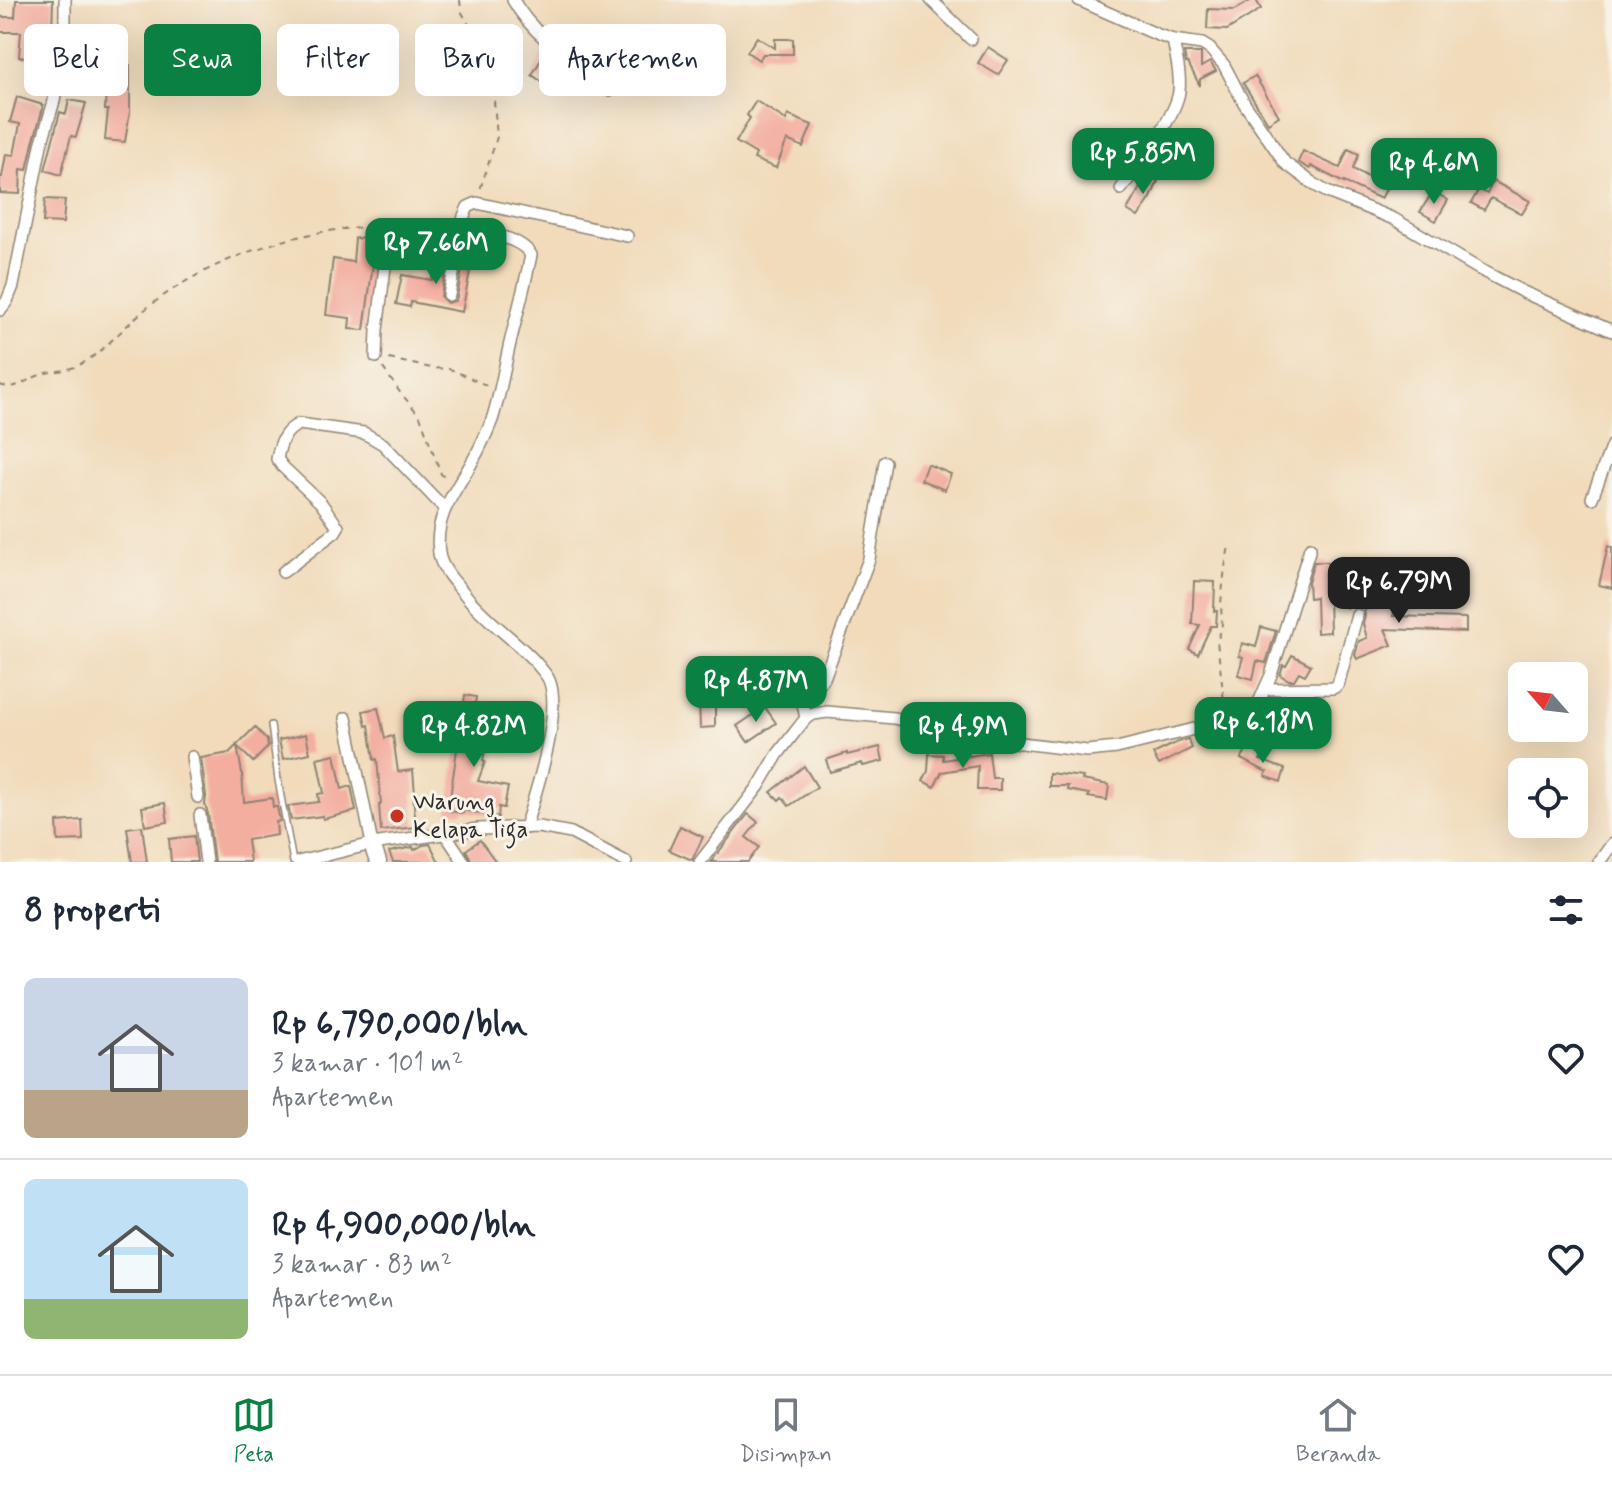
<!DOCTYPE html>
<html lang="id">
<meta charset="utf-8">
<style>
:root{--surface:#fff;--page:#f2f2f3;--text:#1f2937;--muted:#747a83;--line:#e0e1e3;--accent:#0b8043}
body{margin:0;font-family:Mynerve,sans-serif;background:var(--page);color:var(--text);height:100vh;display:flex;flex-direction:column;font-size:30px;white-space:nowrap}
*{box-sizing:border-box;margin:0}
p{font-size:26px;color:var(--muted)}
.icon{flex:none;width:44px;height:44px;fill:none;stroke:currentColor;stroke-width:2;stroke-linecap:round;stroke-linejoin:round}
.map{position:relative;height:862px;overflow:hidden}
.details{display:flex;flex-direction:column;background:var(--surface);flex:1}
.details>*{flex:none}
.top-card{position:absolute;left:24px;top:24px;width:800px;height:72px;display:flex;gap:16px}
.needle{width:52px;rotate:298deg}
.fabs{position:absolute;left:1508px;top:662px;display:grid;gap:16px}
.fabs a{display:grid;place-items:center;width:80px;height:80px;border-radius:12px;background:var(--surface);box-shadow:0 8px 32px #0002;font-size:40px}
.price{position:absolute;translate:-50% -68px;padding:0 18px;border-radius:16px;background:var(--accent);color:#fff;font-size:26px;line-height:52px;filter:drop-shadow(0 2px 4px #0008)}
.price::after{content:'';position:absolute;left:50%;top:48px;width:24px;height:18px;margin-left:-12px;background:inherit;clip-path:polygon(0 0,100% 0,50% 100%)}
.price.current{background:#222;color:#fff}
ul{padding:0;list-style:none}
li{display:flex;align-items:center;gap:24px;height:200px;padding:0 24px}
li+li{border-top:2px solid var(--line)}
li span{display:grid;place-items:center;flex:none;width:224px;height:160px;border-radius:12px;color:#555}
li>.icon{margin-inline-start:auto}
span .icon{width:96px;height:96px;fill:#fffc;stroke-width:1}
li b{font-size:34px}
h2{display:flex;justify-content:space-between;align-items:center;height:96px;padding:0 24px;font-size:34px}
.pill{padding:0 28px;border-radius:12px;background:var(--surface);box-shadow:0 8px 32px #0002;font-size:28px;line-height:72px}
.pill.current{background:var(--accent);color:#fff}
.menu{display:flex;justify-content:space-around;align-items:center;height:112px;border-top:2px solid var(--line);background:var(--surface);font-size:22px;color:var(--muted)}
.menu a{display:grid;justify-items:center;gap:4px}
.menu .current{color:var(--accent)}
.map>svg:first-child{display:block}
.building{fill:#f3aea0}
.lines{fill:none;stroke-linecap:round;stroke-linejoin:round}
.lane-casing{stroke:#8e8373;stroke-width:8}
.street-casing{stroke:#8e8373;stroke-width:14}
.secondary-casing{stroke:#8e8373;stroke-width:19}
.path{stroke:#8e8373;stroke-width:2;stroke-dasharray:6 6;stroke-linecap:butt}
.lane{stroke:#fff;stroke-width:5}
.street{stroke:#fff;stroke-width:11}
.secondary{stroke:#fff;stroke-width:16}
.poi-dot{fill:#c8321e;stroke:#f7f3e8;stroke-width:3}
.labels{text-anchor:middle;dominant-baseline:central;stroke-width:6;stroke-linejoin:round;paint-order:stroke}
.poi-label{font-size:24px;fill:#2b2b2b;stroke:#f7f3e8;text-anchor:start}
</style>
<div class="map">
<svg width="1612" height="862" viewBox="0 0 1612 862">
<rect width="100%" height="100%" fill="#f7f3e8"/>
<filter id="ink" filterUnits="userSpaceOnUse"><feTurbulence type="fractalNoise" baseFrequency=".0125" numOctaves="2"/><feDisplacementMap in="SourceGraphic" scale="16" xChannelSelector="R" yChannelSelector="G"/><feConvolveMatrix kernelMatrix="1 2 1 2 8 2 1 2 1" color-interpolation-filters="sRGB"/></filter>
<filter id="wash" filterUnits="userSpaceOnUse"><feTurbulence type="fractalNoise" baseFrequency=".006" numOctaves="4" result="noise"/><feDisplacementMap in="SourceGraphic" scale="32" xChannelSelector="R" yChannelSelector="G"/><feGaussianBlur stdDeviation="1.8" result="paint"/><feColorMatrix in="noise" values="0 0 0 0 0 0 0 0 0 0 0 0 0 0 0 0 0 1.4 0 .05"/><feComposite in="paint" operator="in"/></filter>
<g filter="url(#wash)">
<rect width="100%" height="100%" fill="#f1dbbb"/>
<g id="blocks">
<g class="building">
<path d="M16,0H53L52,32L39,31L37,58L19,57L21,32H0V17H15Z"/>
<path d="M1252,0H1256L1261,9L1227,30L1207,29L1208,9L1234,10Z"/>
<path d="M757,37L775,48V39H793V54H763L759,60L747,52Z"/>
<path d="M988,47L1008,60L998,75L978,63Z"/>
<path d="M546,51L560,63L547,85L532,75Z"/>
<path d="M1184,53H1201V67L1210,62L1216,71L1200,79V86L1188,63H1186Z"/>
<path d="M107,65H130V111L125,142L105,140L108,110H105Z"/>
<path d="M1255,76L1279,116L1268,123L1243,83Z"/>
<path d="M17,97L43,105V108L33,143L27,170L21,169L20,194L0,193V177H2L6,154L14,155L20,124L10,122Z"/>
<path d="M69,100L86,103L76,137L71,136L61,175L45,170L60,112L66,114Z"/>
<path d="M756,101L786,120L788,115L812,125L803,147L787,140L776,168L754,159L756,154L736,142L750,118L747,115Z"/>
<path d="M1348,149L1359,154L1353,169L1387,187L1381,199L1344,182V183L1311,166L1310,169L1298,162L1303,151L1340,168Z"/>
<path d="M1147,176L1158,181L1151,198L1138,217L1127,210Z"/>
<path d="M1493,181L1530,201L1522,214L1491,198L1484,210L1471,203L1479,189L1487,194Z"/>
<path d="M1433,191L1448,200L1436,221L1420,212Z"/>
<path d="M45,199L65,200L63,223L43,222Z"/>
<path d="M355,238L379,239L378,256H374L364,330L349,329L350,318L326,315L333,259L353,262Z"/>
<path d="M468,239L476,241L462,312L411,302L410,307L396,304L402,275L432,280L433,264L446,265L441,297L447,303L455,301L457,297Z"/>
<path d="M927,464L951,474L945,490L921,480Z"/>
<path d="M1608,546L1612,547V588L1599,585Z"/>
<path d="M1314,562H1325L1354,579L1361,566L1372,571L1357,601L1355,593L1347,608L1329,598L1330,632L1317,633L1316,597L1309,598L1308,582Z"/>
<path d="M1194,581L1215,582L1214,611H1217L1216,626H1211L1198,654L1189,649L1200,625L1192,624Z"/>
<path d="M1387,591L1399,594L1393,616L1466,618V632L1385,629L1392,645L1357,659L1355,655L1359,641L1367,638L1363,624L1365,616L1364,610L1382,605Z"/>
<path d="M1261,627L1276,631L1266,663L1257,661L1253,679L1238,675L1243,657L1239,656L1242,643L1256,647Z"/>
<path d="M1292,655L1311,665L1305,675L1299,672L1294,680H1289L1280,675L1283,665L1286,666Z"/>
<path d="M465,695L476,697L473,720L490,723L483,761L485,762L478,781L508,787L504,808L499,807L498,817L463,810V813L448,811Z"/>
<path d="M699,699H715V727L700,728Z"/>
<path d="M765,707L776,723L748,742L737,726Z"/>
<path d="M378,708L385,738L393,736L398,772L413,770L415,794H413L416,827L381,831L379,805L381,804L377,759L374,760L369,725L366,726L363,711Z"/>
<path d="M255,727L267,740L268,747L253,762L237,746L242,773L244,802L272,798L273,807H277L280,821L276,822L277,835L247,840L250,862H214L208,814L205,804L206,796L201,758L229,753Z"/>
<path d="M306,734L310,753L283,759L279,740Z"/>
<path d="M1188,739L1192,748L1159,765L1153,754L1178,742Z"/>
<path d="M880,747L883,761L863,766L862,763L830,772L826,760L847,753V755Z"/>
<path d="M1248,747L1262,756L1260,760L1285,769L1281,782L1265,776L1267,772L1241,759Z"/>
<path d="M989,753L992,778H1000V790H977L978,766L942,772L934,787L923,781L928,771L929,754L943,755V760Z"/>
<path d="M335,754L342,789L351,786L356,811L323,819V816L291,820L288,806L319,802L318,794L324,793L317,758Z"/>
<path d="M804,766L817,787L789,806L782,797L779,800L771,792Z"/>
<path d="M1049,773L1083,777L1082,780L1109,785L1107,800L1088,797L1089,794L1067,790L1068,786H1049Z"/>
<path d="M165,803L168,822L145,826L142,807Z"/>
<path d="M748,814L758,822L746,837L759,847L748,862H711Z"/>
<path d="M82,820L83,840L58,841L57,822Z"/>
<path d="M142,826L147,862H132L127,828Z"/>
<path d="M680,826L703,837L692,860L669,850Z"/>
<path d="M194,836L197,862H171L169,839Z"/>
<path d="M480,840L496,862H472L466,850Z"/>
<path d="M430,844L439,862H393L389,852L413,847L414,850L423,845Z"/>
</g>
</g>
</g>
<g filter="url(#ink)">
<use href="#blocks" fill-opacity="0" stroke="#8e8373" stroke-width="2"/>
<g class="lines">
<g class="lane-casing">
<path id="lane" d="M271,725L278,780L293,862"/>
</g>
<g class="street-casing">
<g id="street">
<path d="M513,0C535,39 576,63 610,90"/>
<path d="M931,0L971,39"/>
<path d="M1079,0L1158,35L1173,40L1202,44L1210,49L1224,65L1244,103L1285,163L1315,185L1327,192L1394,219L1479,269L1523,292L1612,331"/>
<path d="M1121,189C1137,169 1177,114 1179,91C1181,75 1176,56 1173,40"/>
<path d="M449,295L464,216L468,207L477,203L627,236"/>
<path d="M0,310L7,301L13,286L41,145L54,101L65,27V0"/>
<path d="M376,357L377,330L390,227C423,227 513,225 531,255C525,285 517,314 510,343C504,369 500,395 492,420C486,435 479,450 471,464C454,493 434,516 439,553C441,570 458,585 468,598C489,623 517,641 538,665C541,669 547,675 549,680C563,713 535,794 525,828"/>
<path d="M1592,498L1612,445"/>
<path d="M283,572L335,532L338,527L321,503L283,467L277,459C280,443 284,431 299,424L364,433L383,444L444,508"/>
<path d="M1265,689L1333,688L1338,685L1357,615"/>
<path d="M346,718L372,844"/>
<path d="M806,718L803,704L824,678L869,559L885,462"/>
<path d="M192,757L198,797"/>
<path d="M200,815L206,862"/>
<path d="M446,835L464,862"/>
<path d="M298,862L372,844L478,829L539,827L571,833L626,862"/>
<path d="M700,862L759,786L778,754L795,732L806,718L814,714L827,712L894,718L973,737L1087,751L1117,748L1243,717L1252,711L1259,702L1271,675L1310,548"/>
<path d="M1599,862L1612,844"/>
</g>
</g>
<g class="secondary-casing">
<path id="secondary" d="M372,844L378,862"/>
</g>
<g class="path">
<path d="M460,0L461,11L483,49L486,67L493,89L497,137L479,193"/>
<path d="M389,359L431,368L450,369L490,387"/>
<path d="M383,368L399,391L420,416L441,474L447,479"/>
<path d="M0,385C16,391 25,380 40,375C54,370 66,372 81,364C101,354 123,328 141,313C162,295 188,279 213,267C263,243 323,227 379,227"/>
<path d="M1225,709L1217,641L1222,628L1221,603L1225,567L1229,546"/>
</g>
<use href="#lane" class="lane"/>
<use href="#street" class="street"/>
<use href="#secondary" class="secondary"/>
</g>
</g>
<circle class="poi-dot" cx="397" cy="816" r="8"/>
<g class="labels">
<g class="poi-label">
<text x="413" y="802">Warung<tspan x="413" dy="28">Kelapa Tiga</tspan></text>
</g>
</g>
</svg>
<div class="fabs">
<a><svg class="needle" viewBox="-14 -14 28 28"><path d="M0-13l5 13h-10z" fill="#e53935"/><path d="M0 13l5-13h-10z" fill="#747a83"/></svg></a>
<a><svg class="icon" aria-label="locate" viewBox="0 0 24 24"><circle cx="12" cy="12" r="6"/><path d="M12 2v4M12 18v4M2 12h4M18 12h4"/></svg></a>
</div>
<b class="price" style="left:1143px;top:196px">Rp 5.85M</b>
<b class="price" style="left:1434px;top:206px">Rp 4.6M</b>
<b class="price" style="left:436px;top:286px">Rp 7.66M</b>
<b class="price current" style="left:1399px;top:625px">Rp 6.79M</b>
<b class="price" style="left:756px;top:724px">Rp 4.87M</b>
<b class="price" style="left:1263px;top:765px">Rp 6.18M</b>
<b class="price" style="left:474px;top:769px">Rp 4.82M</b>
<b class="price" style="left:963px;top:770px">Rp 4.9M</b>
<div class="top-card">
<a class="pill">Beli</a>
<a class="pill current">Sewa</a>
<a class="pill">Filter</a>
<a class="pill">Baru</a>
<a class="pill">Apartemen</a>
</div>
</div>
<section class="details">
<h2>8 properti<svg class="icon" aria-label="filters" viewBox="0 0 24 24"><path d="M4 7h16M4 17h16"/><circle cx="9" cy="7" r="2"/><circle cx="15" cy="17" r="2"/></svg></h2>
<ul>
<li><span style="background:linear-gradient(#c9d6e8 70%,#b9a48a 0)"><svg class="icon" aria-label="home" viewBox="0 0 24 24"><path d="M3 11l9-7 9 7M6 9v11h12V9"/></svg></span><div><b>Rp 6,790,000/bln</b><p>3 kamar · 101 m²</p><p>Apartemen</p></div><svg class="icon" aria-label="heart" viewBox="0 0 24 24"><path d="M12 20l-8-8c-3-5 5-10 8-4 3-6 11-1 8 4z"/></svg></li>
<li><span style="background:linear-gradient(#bfe0f5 75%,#8fb573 0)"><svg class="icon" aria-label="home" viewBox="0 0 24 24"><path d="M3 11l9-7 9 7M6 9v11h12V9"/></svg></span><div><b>Rp 4,900,000/bln</b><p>3 kamar · 83 m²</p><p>Apartemen</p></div><svg class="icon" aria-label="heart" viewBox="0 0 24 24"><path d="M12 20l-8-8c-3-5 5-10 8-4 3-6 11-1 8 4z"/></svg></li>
</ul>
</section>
<nav class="menu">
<a class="current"><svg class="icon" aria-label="map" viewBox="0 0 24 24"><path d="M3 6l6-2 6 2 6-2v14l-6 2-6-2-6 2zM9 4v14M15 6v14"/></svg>Peta</a>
<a><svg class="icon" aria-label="saved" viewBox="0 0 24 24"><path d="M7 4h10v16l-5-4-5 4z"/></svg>Disimpan</a>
<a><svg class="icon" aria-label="home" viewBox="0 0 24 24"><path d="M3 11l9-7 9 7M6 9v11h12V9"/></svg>Beranda</a>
</nav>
